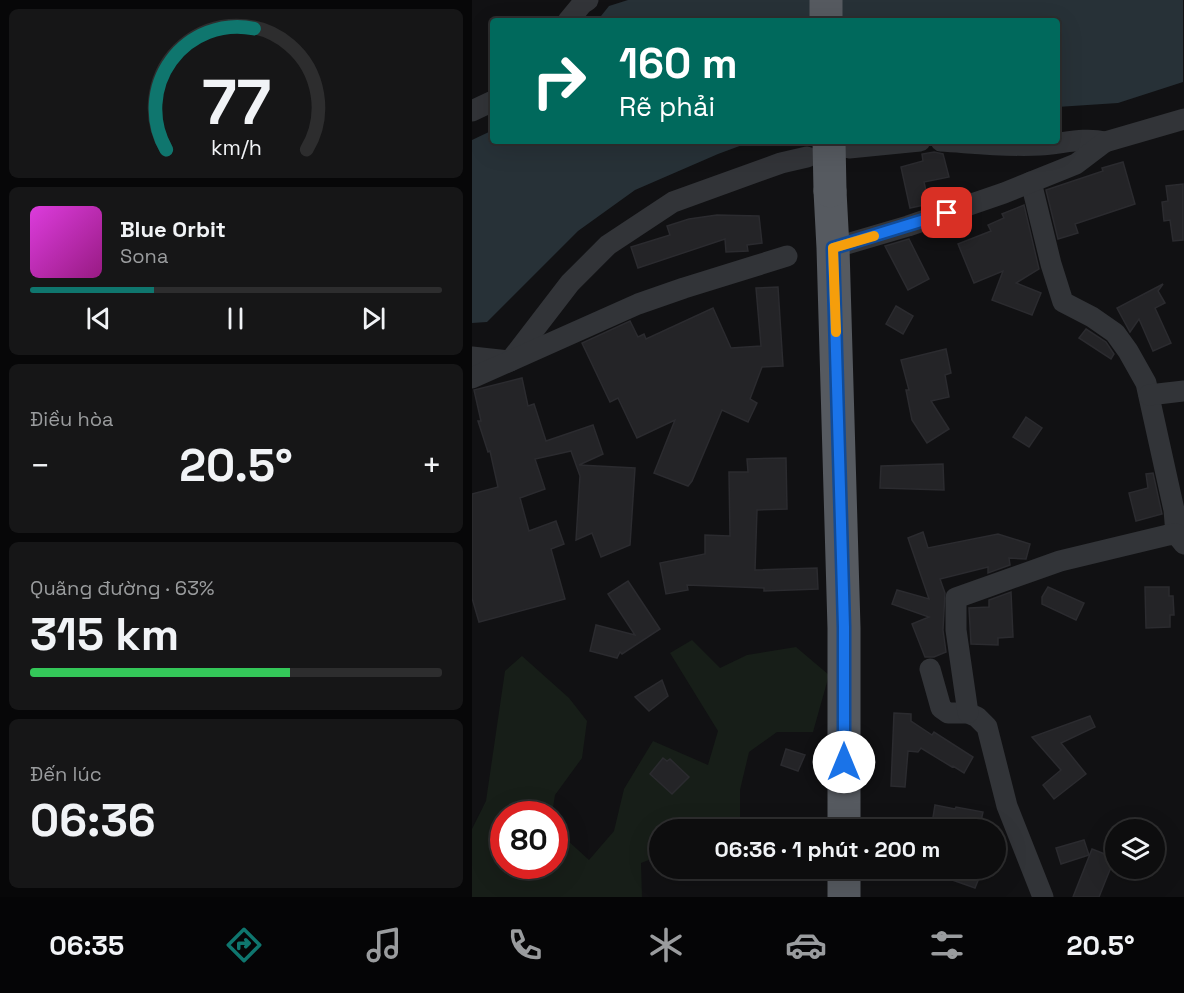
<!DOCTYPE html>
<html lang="vi">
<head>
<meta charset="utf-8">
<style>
  body { margin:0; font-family:"Space Grotesk",sans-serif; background:#161617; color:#f1f3f6; height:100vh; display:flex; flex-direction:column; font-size:22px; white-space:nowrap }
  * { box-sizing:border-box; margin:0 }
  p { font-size:20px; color:#9a9c9e }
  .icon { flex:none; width:33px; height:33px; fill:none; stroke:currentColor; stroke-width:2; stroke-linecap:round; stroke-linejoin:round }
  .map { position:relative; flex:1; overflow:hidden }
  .sheet { display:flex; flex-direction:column; gap:9px; padding:9px; background:#070708; width:472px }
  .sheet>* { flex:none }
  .top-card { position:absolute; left:18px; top:18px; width:570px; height:126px; border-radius:6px; box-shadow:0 6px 24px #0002,0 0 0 2px #2d2d2e; background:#00695c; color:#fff; overflow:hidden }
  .fabs { position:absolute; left:633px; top:819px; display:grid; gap:12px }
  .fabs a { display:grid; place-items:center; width:60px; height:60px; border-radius:50%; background:#0d0d0e; box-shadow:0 6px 24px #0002,0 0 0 2px #2d2d2e; font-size:30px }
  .speed { position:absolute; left:18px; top:801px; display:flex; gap:12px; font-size:30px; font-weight:700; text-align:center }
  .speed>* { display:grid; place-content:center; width:78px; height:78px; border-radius:50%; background:#0d0d0e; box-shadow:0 6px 24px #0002,0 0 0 2px #2d2d2e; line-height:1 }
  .speed .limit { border:9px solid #d22; background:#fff; color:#111 }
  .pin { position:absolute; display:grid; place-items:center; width:51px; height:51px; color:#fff; margin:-26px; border-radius:12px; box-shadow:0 3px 9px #0006 }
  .me { position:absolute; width:66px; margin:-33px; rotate:0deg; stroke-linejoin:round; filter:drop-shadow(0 0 4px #0008) }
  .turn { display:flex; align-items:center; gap:21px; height:126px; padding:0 30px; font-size:27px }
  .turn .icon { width:78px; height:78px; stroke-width:2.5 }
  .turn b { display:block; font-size:42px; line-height:51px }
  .big { font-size:45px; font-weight:600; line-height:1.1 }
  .sheet .card { flex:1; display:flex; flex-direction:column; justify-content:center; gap:9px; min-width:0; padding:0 21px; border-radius:9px; background:#161617 }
  .sheet .dial { align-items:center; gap:0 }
  .dial svg { height:156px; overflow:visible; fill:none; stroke:#2d2d2e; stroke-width:7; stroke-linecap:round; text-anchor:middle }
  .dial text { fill:#f1f3f6; stroke:none }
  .song { display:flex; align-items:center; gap:18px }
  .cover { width:72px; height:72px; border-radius:9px; background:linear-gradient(135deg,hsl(300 70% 55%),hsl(310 70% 35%)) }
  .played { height:6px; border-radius:3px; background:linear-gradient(90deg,#0f766e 30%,#2d2d2e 30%) }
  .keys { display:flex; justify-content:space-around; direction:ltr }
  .heat { display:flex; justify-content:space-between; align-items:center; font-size:33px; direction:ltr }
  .charge { height:9px; border-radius:4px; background:linear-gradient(90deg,#34c759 63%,#2d2d2e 0) }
  .trip { position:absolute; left:177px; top:819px; width:357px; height:60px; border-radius:30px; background:#0d0d0e; box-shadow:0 6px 24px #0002,0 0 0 2px #2d2d2e; font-weight:600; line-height:60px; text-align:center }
  .tabs { display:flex; height:96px; justify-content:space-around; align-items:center; background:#050506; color:#9a9c9e }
  .tabs .icon { width:42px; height:42px }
  .tabs .selected { color:#0f766e }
  .tabs b { font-size:27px; color:#f1f3f6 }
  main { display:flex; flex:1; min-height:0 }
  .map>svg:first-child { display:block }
  .green { fill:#171e18 }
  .water { fill:#273137 }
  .building { fill:#242427; stroke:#2b2b2f; stroke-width:1.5 }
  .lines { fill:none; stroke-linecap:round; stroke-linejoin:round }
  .minor { stroke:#323438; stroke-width:21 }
  .trunk { stroke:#565a60; stroke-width:33 }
  .trunk-bridge { stroke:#565a60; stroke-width:33 }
  .route-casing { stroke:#114b97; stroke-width:15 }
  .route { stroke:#1a73e8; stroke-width:10 }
  .slow { stroke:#f59e0b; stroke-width:10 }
</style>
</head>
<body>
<main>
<section class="sheet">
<div class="card dial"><svg viewBox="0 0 100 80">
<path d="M14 69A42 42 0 1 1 86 69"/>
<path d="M14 69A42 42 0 0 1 59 7" stroke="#0f766e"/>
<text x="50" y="56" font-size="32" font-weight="700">77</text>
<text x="50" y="72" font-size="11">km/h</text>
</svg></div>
<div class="card">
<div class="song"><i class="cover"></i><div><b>Blue Orbit</b><p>Sona</p></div></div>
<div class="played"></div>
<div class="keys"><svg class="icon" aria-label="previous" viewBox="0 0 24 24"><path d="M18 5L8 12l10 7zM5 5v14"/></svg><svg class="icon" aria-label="pause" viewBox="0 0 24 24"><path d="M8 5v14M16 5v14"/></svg><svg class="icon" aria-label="next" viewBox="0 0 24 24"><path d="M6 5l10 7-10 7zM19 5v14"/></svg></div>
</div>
<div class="card"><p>Điều hòa</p>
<div class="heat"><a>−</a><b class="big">20.5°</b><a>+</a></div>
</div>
<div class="card"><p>Quãng đường · 63%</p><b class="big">315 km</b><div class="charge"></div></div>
<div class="card"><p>Đến lúc</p><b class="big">06:36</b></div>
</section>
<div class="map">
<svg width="712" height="897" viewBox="0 0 712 897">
  <rect width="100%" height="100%" fill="#111113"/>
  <!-- green -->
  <path class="green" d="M220 640 248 668 275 655 324 647 357 675 341 732H305L277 752 268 790V829L188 830 187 856 169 863 170 897H0V829L14 801 33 671 50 656 97 698 115 721 110 758 83 795 80 814H32V866H82L83 829 117 860 142 831 152 789 181 741 236 765 246 731 198 653Z"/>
  <!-- water -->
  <g class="water">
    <path d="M156 0H711V82L646 103 585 107V21H125L137 6Z"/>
    <path d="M21 130V141H281L246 154 163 190 106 231 15 322 0 323V140Z"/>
  </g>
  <!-- building -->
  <g class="building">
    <path d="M462 152 471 154 477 177 452 182 457 204 438 208 429 167 451 161 450 154Z"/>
    <path d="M651 162 663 204 603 224 606 233 586 239 574 190 631 171 630 168Z"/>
    <path d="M711 184V240L701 241 698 220 692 221 690 202 696 201 694 186Z"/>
    <path d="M552 205 567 269 544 283 569 293 560 315 520 300 531 271 502 283 486 244 519 231 516 225 532 218 530 214Z"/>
    <path d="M245 215 287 216 290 243 275 245 276 251 254 252 253 239 166 268 159 247 198 235 195 226 217 219Z"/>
    <path d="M437 239 457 279 436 290 413 246Z"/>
    <path d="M691 284 686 291 693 303 683 308 699 343 681 351 667 319 658 332 645 308Z"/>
    <path d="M306 287 311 366 290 367 278 399 285 403 276 422 250 410 220 481 216 486 182 473 203 420 165 438 146 398 138 402 110 343 158 321 166 337 172 334 174 339 241 308 259 348 289 346 284 288Z"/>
    <path d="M424 306 441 316 431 334 414 324Z"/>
    <path d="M614 329 634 342 642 354 639 359 607 338Z"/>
    <path d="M474 349 479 373 473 375 477 397 459 401 477 429 455 443 440 420 434 390H437L429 360Z"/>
    <path d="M50 378 56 406 62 404 74 441 121 425 131 454 107 465 163 468 158 545 129 557 120 533 104 540 108 476 99 451 63 459 73 489 48 498 57 531 84 521 92 544 79 549 93 599 7 622 0 598V494L26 487 18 451 16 452 6 421H9L2 390Z"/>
    <path d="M554 417 570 428 557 447 541 437Z"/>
    <path d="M314 458 315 509 285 510 283 570 345 568 346 589 292 591V588L215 585 216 590 194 594 188 563 233 554V535L258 536 257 472H276L275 459Z"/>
    <path d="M471 464 472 490 408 488 409 466Z"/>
    <path d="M681 473 690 514 664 521 657 493 676 488 674 474Z"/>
    <path d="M451 532 456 548 526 534 558 544 554 559 537 558 538 565 516 573V567L468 579 473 593 471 630 474 652 462 657H453L440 624 457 617 420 604 425 590 457 599 436 538Z"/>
    <path d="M156 581 188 629 150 654 148 652 145 658 118 651 124 625 163 635 136 594Z"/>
    <path d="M576 587 612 603 604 620 570 604V597Z"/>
    <path d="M673 587H697V596H701L702 615H698V627L674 628Z"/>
    <path d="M539 592 541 637 526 638V645L499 644 497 608 517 607V600Z"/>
    <path d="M190 680 196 696 177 711 163 697Z"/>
    <path d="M422 713 439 714V721L460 735 462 732 501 757 492 773 481 766 480 767 449 748 446 752 436 751 433 787 419 786Z"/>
    <path d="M618 716 623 727 589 743 614 774 582 799 571 785 589 770 560 737Z"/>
    <path d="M314 749 333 755 326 771 309 765Z"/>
    <path d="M191 758 195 761 198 759 217 777 200 794 178 774Z"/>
    <path d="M463 805 483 809 484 807 511 812 507 830H459Z"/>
    <path d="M612 840 617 855 589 864 584 848Z"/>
    <path d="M620 849 643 858 635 877 627 897H601Z"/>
    <path d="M456 868H511L503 888 455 871Z"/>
  </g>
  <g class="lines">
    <!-- minor -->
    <g class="minor">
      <path d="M96 21 110 4 116 0"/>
      <path d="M0 111 21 101"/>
      <path d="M469 141C501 143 535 147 568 145 590 144 611 137 633 142"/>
      <path d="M377 148 448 141"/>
      <path d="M559 182 579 264 591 302 620 317 643 333 656 351 674 383 702 510 704 534"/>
      <path d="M361 248 436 226 532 193 604 164 633 142 712 119"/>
      <path d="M0 357 38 361 98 283 136 245 201 202 309 163 335 157"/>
      <path d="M0 378 166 304 212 288 315 256"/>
      <path d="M677 395 712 391"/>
      <path d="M458 669 469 708 476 713H496L505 717 515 727 535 806 571 897"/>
      <path d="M496 713 484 630V598L588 561 696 535 704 534 712 544"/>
    </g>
    <!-- trunk -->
    <g class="trunk">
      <path d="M354 0V21"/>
      <path d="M358 191 361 248 372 628V830"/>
      <path d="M372 868V897"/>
    </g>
    <!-- trunk-bridge -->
    <path class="trunk-bridge" d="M357 141 358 191"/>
  </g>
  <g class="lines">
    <defs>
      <path id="route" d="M372 762V627L361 248 475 213"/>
    </defs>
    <!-- route casing -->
    <use href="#route" class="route-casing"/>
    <!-- route -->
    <use href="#route" class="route"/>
    <!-- slow -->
    <path class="slow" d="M364 332 361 248 402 236"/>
  </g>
</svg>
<div class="fabs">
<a><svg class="icon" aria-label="layers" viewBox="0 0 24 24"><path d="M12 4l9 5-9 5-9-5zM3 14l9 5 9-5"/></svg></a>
</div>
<div class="speed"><div class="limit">80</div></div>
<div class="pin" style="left:475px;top:213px;background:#d93025"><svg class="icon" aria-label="arrive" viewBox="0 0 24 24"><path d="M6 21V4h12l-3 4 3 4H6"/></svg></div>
<svg class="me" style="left:372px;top:762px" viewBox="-20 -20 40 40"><circle r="19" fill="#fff"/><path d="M0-13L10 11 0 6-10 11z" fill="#1a73e8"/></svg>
<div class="trip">06:36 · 1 phút · 200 m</div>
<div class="top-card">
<div class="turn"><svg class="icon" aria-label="right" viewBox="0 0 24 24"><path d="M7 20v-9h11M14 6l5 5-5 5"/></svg><div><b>160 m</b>Rẽ phải</div></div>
</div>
</div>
</main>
<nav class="tabs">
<b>06:35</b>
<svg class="icon selected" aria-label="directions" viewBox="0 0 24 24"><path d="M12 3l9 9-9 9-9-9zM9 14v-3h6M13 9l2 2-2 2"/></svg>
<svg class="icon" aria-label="music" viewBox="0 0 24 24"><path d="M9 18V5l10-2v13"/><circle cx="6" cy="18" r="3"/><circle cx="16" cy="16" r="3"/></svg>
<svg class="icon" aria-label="phone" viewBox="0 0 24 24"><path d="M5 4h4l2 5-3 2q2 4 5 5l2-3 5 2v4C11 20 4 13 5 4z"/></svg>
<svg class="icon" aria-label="climate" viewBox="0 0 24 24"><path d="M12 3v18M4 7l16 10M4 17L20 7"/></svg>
<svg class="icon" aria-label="car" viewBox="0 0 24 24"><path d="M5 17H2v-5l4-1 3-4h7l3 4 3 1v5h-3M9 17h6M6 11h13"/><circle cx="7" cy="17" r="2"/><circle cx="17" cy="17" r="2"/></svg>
<svg class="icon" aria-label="filters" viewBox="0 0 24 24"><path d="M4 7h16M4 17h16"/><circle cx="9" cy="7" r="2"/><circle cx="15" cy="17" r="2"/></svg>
<b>20.5°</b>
</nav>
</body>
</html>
